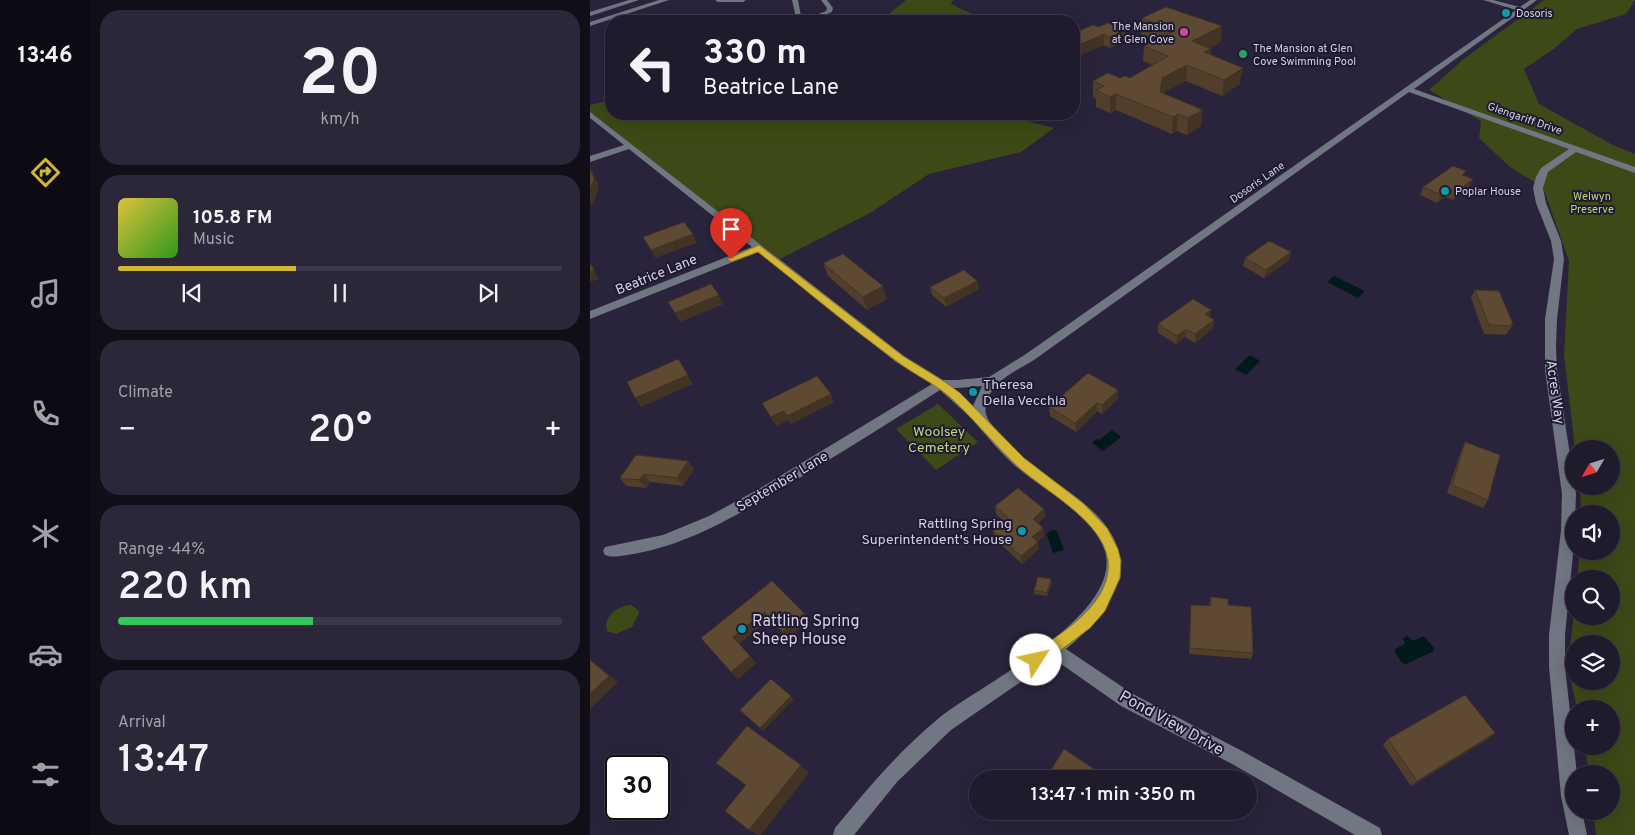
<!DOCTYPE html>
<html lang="en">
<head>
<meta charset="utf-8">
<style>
  body { margin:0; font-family:Overpass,sans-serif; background:#2c2738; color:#f1f3f6; height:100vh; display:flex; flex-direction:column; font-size:19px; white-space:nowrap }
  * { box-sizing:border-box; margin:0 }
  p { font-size:16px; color:#a1a1a9 }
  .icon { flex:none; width:28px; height:28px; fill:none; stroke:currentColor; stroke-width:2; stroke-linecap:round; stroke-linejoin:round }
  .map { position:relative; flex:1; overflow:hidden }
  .details { display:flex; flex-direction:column; gap:10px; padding:10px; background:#110e18; width:500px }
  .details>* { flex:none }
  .banner { position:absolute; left:15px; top:15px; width:475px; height:105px; border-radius:20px; box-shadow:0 5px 20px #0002,0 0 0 1px #3c3848; background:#1f1a2c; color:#f1f3f6; overflow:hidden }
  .needle { width:32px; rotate:231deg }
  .fabs { position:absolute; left:975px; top:440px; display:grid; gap:10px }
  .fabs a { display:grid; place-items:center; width:55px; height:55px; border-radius:50%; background:#1f1a2c; box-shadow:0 5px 20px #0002,0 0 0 1px #3c3848; font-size:25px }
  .speed { position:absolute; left:15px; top:755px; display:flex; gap:10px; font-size:25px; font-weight:700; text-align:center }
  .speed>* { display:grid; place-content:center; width:65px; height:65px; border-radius:50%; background:#1f1a2c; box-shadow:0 5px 20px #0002,0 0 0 1px #3c3848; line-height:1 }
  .speed .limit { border:2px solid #111; border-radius:8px; background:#fff; color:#111 }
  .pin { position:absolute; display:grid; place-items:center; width:42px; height:42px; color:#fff; margin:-51px -21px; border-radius:50% 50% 50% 0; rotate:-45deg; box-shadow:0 0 5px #0007 }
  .pin .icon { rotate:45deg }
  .me { position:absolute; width:55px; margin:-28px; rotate:55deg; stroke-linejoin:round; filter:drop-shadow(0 0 4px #0008) }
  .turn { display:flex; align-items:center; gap:18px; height:105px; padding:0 15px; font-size:22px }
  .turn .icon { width:65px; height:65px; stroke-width:2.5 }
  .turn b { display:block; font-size:35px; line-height:42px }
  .big { font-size:38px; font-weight:600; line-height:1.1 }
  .details .tile { flex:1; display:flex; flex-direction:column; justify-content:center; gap:8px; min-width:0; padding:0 18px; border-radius:20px; background:#2c2738 }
  .details .dial { align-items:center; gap:0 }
  .dial b { font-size:65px; line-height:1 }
  .song { display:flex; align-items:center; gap:15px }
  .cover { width:60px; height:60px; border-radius:8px; background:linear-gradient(135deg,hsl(50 70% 55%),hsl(110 70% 35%)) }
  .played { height:5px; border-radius:2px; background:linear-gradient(90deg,#d4b635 40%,#3c3848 40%) }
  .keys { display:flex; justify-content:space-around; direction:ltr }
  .heat { display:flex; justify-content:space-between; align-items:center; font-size:28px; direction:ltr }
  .charge { height:8px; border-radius:4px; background:linear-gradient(90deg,#34c759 44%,#3c3848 0) }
  .trip { position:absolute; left:379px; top:770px; width:288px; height:50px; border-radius:25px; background:#1f1a2c; box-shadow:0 5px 20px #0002,0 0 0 1px #3c3848; font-weight:600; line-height:50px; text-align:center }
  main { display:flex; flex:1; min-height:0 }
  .dock { display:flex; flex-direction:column; width:90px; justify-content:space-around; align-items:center; background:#0c0a12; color:#a1a1a9 }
  .dock .icon { width:35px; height:35px }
  .dock .active { color:#d4b635 }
  .dock b { font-size:22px; color:#f1f3f6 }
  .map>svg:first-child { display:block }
  .green { fill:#3d4917; fill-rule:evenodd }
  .water { fill:#00191a }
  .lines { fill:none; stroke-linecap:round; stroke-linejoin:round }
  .minor { fill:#707682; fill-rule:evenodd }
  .wall { fill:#513f2c }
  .shaded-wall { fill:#423324 }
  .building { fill:#5e4933; stroke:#423324 }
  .route { fill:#d4b635; stroke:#8a7622 }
  .culture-dot { fill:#0f9aa8; stroke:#1f1a31; stroke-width:2 }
  .hotel-dot { fill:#d1479c; stroke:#1f1a31; stroke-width:2 }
  .leisure-dot { fill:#2e9e5b; stroke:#1f1a31; stroke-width:2 }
  .labels { text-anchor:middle; stroke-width:4; stroke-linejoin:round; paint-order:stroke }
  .far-poi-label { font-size:11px; fill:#d3d1e1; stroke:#1f1a31; text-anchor:start }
  .far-street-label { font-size:11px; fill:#d3d1e1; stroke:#1f1a31 }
  .far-park-label { font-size:11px; fill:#c0d97f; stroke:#1f1a31 }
  .street-label { font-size:14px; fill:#d3d1e1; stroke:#1f1a31 }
  .poi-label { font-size:14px; fill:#d3d1e1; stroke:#1f1a31; text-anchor:start }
  .park-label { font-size:14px; fill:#c0d97f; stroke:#1f1a31 }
  .near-poi-label { font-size:16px; fill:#d3d1e1; stroke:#1f1a31; text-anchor:start }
  .near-street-label { font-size:16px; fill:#d3d1e1; stroke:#1f1a31 }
</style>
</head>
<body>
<main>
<nav class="dock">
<b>13:46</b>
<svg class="icon active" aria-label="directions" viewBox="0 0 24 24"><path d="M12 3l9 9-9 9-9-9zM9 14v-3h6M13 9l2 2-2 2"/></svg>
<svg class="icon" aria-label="music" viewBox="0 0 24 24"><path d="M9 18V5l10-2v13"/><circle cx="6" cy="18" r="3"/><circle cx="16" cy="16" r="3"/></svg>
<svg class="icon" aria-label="phone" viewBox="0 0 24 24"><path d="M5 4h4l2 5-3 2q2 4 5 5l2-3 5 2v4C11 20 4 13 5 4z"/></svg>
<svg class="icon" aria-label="climate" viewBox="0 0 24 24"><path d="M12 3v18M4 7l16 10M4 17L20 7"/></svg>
<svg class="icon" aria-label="car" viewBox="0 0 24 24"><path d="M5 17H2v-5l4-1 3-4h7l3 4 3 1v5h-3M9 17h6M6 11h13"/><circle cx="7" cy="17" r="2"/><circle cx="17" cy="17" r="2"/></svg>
<svg class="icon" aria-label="filters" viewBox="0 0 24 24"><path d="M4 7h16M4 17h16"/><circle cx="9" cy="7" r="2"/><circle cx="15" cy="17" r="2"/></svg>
</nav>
<section class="details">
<div class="tile dial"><b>20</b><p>km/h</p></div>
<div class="tile">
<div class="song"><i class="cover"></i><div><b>105.8 FM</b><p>Music</p></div></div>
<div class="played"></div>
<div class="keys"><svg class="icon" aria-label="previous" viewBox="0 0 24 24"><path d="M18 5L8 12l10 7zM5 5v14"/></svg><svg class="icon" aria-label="pause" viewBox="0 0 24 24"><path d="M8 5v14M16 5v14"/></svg><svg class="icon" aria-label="next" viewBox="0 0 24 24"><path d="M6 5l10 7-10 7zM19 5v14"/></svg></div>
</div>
<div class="tile"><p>Climate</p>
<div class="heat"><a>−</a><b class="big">20°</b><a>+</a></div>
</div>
<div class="tile"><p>Range · 44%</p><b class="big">220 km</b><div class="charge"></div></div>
<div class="tile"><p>Arrival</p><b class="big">13:47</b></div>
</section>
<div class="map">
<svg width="1045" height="835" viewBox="0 0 1045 835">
  <rect width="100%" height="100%" fill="#29233b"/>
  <!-- green -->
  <g class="green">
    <path d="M316 0H363L361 4 397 21H290Z"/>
    <path d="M954 0H1045L1036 14 987 29 965 48 934 69 949 104 1021 144 1045 154V835H1006L1003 811H1021V774H999L995 746H1021V709H987L978 668 984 612V616H1021V579H987L990 551H1021V514H991L990 486H1021V449H985L974 354 979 261 953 187 920 167 889 138 891 121 839 90 875 58ZM984 644H1021V681H984Z"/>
    <path d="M21 100V114H409L464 128 431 152 339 174 280 213 190 259 0 113V105Z"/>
    <path d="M348 404 388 442 346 470 306 429Z"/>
    <path d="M41 605 48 610 49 613 42 627 26 634 17 631 16 623C20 612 29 606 41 605Z"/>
  </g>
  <!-- water -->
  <g class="water">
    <path d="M744 276 775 291 768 298 737 282Z"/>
    <path d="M660 355 670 361 656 375 645 369Z"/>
    <path d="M522 430 531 437 513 451 502 443 507 439 509 440Z"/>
    <path d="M464 530 467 531 474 550 463 553 457 535 459 531Z"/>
    <path d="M818 636 823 641 834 636 844 648V651L816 664 812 663 805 652V649L815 644 813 638Z"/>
  </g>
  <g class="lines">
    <!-- minor -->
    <g class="minor">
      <path d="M39 0H49L0 16V12Z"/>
      <path d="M69 0H79L0 26V22Z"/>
      <path d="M125 0H156L153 2H128Z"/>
      <path d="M202 0H208L211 16H224L236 11 237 8 231 0H237L243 8 242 12 224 19 206 18Z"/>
      <path d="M893 0H903L930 7 940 0H947L824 89 1045 167V173L986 152 958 172 953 188 956 203 971 241 974 259 967 319 966 346 967 370 986 494 984 544 975 635V667L987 774H984V811H992L997 835H979L971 796 959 667V635L971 530 972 494 955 370V319L964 259 961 241 946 203 943 188 946 177 951 168 979 149 819 92 444 360C428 370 406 379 398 398 391 414 399 422 410 434 420 446 431 456 443 466 478 493 539 523 529 576 523 607 499 630 476 649L543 694 654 752 790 828 792 835H765L642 764 531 706 464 659 361 730 307 782 264 835H243L245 828C277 789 309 751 349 718 389 685 542 612 513 546 496 509 451 490 422 463 409 451 398 437 386 424 376 412 362 401 350 390 304 420 257 449 211 477 157 509 101 546 37 555 30 556 22 558 15 555L13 551 15 547 73 535 119 516 167 490 342 384 306 362 168 252 0 319V311L162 247 39 149 0 162V156L34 145 0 118V112L314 356 353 380H367L399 377 436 354 926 10ZM392 386 383 406 363 388H367Z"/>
    </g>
  </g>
  <!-- wall -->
  <g class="wall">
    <path d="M552 18 631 42 619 48 621 49V55L650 84 632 96 596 81 572 93 611 126 597 135 587 131 582 134 526 110 520 113 506 107V99L503 97V81L540 78 562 65 553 61 554 46 565 40 551 34Z"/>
    <path d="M503 25 535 41 520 48 514 45 484 58V33Z"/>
    <path d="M874 176 883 179 879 188 863 200 855 197 847 203 830 195 833 187Z"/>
    <path d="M701 252 699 260 674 278 653 266 655 258Z"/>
    <path d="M233 263 297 299 277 310 238 276Z"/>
    <path d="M387 281 389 289 356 307 342 295 340 287Z"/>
    <path d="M885 290 923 324 916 335 894 334 881 298Z"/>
    <path d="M620 318 624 320 623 328 605 343 595 337 586 344 568 333V324Z"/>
    <path d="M528 390V398L512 414 507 411 486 432 460 416 459 407Z"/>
    <path d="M244 402 201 424 198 420 186 426 172 403Z"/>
    <path d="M875 442 898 500 893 508 857 493 871 451Z"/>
    <path d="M98 461 104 469 93 486 60 482 56 488 36 486 30 478Z"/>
    <path d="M405 506 454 509 455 517 448 523 453 528 454 536 448 541 449 549 432 564 405 539 403 531 415 522 406 514Z"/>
    <path d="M461 579 462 583 457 596 444 594V590Z"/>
    <path d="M182 581 219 620 198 638 179 619 149 644 166 663 148 679 111 638Z"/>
    <path d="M621 597 638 605 663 653 661 659 599 654 600 612 601 605 619 606Z"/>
    <path d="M905 733 898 739 821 786 793 745 798 739Z"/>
    <path d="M459 773 519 779H462L461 778Z"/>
  </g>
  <!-- shaded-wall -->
  <g class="shaded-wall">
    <path d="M632 26 631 42 601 57 602 41Z"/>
    <path d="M535 30V41L520 48V37Z"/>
    <path d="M514 34V45L484 58V47Z"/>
    <path d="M621 49 620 64 614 52Z"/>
    <path d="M597 65 596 81 571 94 570 92 572 78Z"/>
    <path d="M653 68 650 84 632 96 634 80Z"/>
    <path d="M526 94V110L520 113V97Z"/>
    <path d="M613 110 611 126 597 135 598 118Z"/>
    <path d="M588 114 587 131 582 134 583 117Z"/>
    <path d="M0 166 3 172 9 187 3 204H0Z"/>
    <path d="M883 179 879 188 863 200 866 192Z"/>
    <path d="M859 189 855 197 847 203 851 195Z"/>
    <path d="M103 234 107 243 65 258 61 250Z"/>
    <path d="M701 252 699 260 674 278 676 270Z"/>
    <path d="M0 262 9 279 0 282Z"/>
    <path d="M387 281 389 289 356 307 354 298Z"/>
    <path d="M293 286 297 299 277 310 273 297Z"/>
    <path d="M129 295 134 304 90 322 85 313Z"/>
    <path d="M621 310 620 318 615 314Z"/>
    <path d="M624 320 623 328 605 343V334Z"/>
    <path d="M596 329 595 337 586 344 587 336Z"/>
    <path d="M88 359 103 384 51 407 45 398Z"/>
    <path d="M528 390V398L512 414V405Z"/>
    <path d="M241 394 244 402 201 424 197 416Z"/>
    <path d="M507 403V411L486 432 485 423Z"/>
    <path d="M194 411 198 420 186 426 181 417Z"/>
    <path d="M98 461 104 469 93 486 87 478Z"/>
    <path d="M54 474 60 482 56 488 49 480Z"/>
    <path d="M454 509 455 517 444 527 443 519Z"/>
    <path d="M453 528 454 536 444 545 442 537Z"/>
    <path d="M448 542 449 549 432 564 431 556Z"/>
    <path d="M461 579 462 583 457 596V593Z"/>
    <path d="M174 612 179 619 149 644 143 637Z"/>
    <path d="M214 613 219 620 198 638 193 631Z"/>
    <path d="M160 656 166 663 148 679 141 672Z"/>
    <path d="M0 659 28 682 0 709Z"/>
    <path d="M201 696 204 699 173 731 170 728Z"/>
    <path d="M905 733 898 739 821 786 827 781Z"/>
    <path d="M211 765 219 773 171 835H168L159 830Z"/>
  </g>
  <!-- building -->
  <g class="building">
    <path d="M576 7 632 26 602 41 621 49 614 52 653 68 634 80 597 65 572 78 570 92 613 110 598 118 588 114 583 117 526 94 520 97 506 90 514 86 503 81 518 73 530 78 535 76 540 78 578 56 554 46 583 32 552 18Z"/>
    <path d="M217 17 218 21H191Z"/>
    <path d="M518 23 535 30 520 37 514 34 484 47V33L503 25 508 27Z"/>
    <path d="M863 166 876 171 872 175 883 179 866 192 859 189 851 195 833 187Z"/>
    <path d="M0 168 4 179 0 190Z"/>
    <path d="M94 222 103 234 61 250 53 237Z"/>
    <path d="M679 241 701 252 676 270 655 258Z"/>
    <path d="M253 254 293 286 273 297 233 263Z"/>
    <path d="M0 263 4 270 0 272Z"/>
    <path d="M374 270 387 281 354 298 340 287Z"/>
    <path d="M121 284 129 295 85 313 78 302Z"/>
    <path d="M885 290 909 291 923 324H920L921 326 899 325Z"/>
    <path d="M603 299 621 310 615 314 624 320 605 334 596 329 587 336 568 324Z"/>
    <path d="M88 359 98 375 45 398 37 382Z"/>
    <path d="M498 373 528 390 512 405 507 403 485 423 459 407Z"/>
    <path d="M227 376 241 394 197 416 194 411 181 417 172 403Z"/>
    <path d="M875 442 910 455 898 500 862 485Z"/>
    <path d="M46 455 98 461 87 478 54 474 49 480 30 478Z"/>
    <path d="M428 488 454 509 443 519 453 528 442 537 448 542 431 556 403 531 419 519 405 506Z"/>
    <path d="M448 577 461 579 457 593 444 590Z"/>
    <path d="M182 581 214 613 193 631 174 612 143 637 160 656 141 672 111 638Z"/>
    <path d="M621 597 638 599V605L661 607 663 653 600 648 601 605 621 606Z"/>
    <path d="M0 660 19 676 0 694Z"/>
    <path d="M181 679 201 696 170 728 150 710Z"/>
    <path d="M875 695 905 733 827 781 798 739Z"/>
    <path d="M157 726 211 765 159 830 135 811 156 785 126 763Z"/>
    <path d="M474 749 519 779H468L459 773Z"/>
  </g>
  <!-- route -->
  <path class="route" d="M169 245 313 356 355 382 370 393 434 458 494 504 517 528 528 549 531 561 530 578 515 611 500 628 451 665 446 667 440 665 438 660 440 655C471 633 523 604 518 560 512 519 452 490 425 464 403 443 384 419 361 398 344 383 323 374 305 360 258 326 214 288 168 252L141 262 137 259Z"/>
  <!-- markers -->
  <g class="culture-dot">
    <circle cx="916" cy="13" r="5"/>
    <circle cx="855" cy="191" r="5"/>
    <circle cx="383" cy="392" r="5"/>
    <circle cx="432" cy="531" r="5"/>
    <circle cx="152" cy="629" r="5"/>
  </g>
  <circle class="hotel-dot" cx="594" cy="32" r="5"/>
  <circle class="leisure-dot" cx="653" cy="54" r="5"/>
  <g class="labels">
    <!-- far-poi labels -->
    <g class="far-poi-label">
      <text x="926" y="17">Dosoris</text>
      <text x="584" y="30" text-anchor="end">The Mansion<tspan x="584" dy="13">at Glen Cove</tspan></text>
      <text x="663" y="52">The Mansion at Glen<tspan x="663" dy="13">Cove Swimming Pool</tspan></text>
      <text x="865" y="195">Poplar House</text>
    </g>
    <!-- far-street labels -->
    <g class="far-street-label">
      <text transform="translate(935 118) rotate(19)" y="4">Glengariff Drive</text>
      <text transform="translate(667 182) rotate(-35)" y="4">Dosoris Lane</text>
    </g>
    <!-- far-park labels -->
    <g class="far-park-label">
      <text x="1002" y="200">Welwyn<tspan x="1002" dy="13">Preserve</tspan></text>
    </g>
    <!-- street labels -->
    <g class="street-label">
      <text transform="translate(66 274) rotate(-22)" y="5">Beatrice Lane</text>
      <text transform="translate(966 392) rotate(82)" y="5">Acres Way</text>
      <text transform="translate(192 481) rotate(-31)" y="5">September Lane</text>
    </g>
    <!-- poi labels -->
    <g class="poi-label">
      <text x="393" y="389">Theresa<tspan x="393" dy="16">Della Vecchia</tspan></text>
      <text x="422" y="528" text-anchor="end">Rattling Spring<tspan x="422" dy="16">Superintendent's House</tspan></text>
    </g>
    <!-- park labels -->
    <g class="park-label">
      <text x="349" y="436">Woolsey<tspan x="349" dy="16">Cemetery</tspan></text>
    </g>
    <!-- near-poi labels -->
    <g class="near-poi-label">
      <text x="162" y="626">Rattling Spring<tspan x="162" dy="18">Sheep House</tspan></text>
    </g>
    <!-- near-street labels -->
    <g class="near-street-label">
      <text transform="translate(582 722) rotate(29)" y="6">Pond View Drive</text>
    </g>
  </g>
</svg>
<div class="fabs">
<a><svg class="needle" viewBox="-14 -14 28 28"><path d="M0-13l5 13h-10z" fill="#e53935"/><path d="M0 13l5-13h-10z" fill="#a1a1a9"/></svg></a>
<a><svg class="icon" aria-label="sound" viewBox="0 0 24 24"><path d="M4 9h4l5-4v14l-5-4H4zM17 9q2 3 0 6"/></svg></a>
<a><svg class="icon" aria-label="search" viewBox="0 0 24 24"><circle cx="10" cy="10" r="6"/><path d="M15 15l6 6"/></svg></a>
<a><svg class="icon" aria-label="layers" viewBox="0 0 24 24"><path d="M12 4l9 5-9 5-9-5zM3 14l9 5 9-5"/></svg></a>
<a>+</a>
<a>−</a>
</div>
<div class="speed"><div class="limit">30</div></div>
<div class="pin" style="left:141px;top:259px;background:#d93025"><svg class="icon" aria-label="arrive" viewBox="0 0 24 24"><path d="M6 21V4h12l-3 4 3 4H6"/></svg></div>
<svg class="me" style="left:446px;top:660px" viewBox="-20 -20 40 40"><circle r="19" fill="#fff"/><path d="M0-13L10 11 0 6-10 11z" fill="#d4b635"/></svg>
<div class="trip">13:47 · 1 min · 350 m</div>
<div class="banner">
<div class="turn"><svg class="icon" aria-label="left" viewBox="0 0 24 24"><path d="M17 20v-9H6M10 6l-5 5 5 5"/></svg><div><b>330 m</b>Beatrice Lane</div></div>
</div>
</div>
</main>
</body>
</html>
